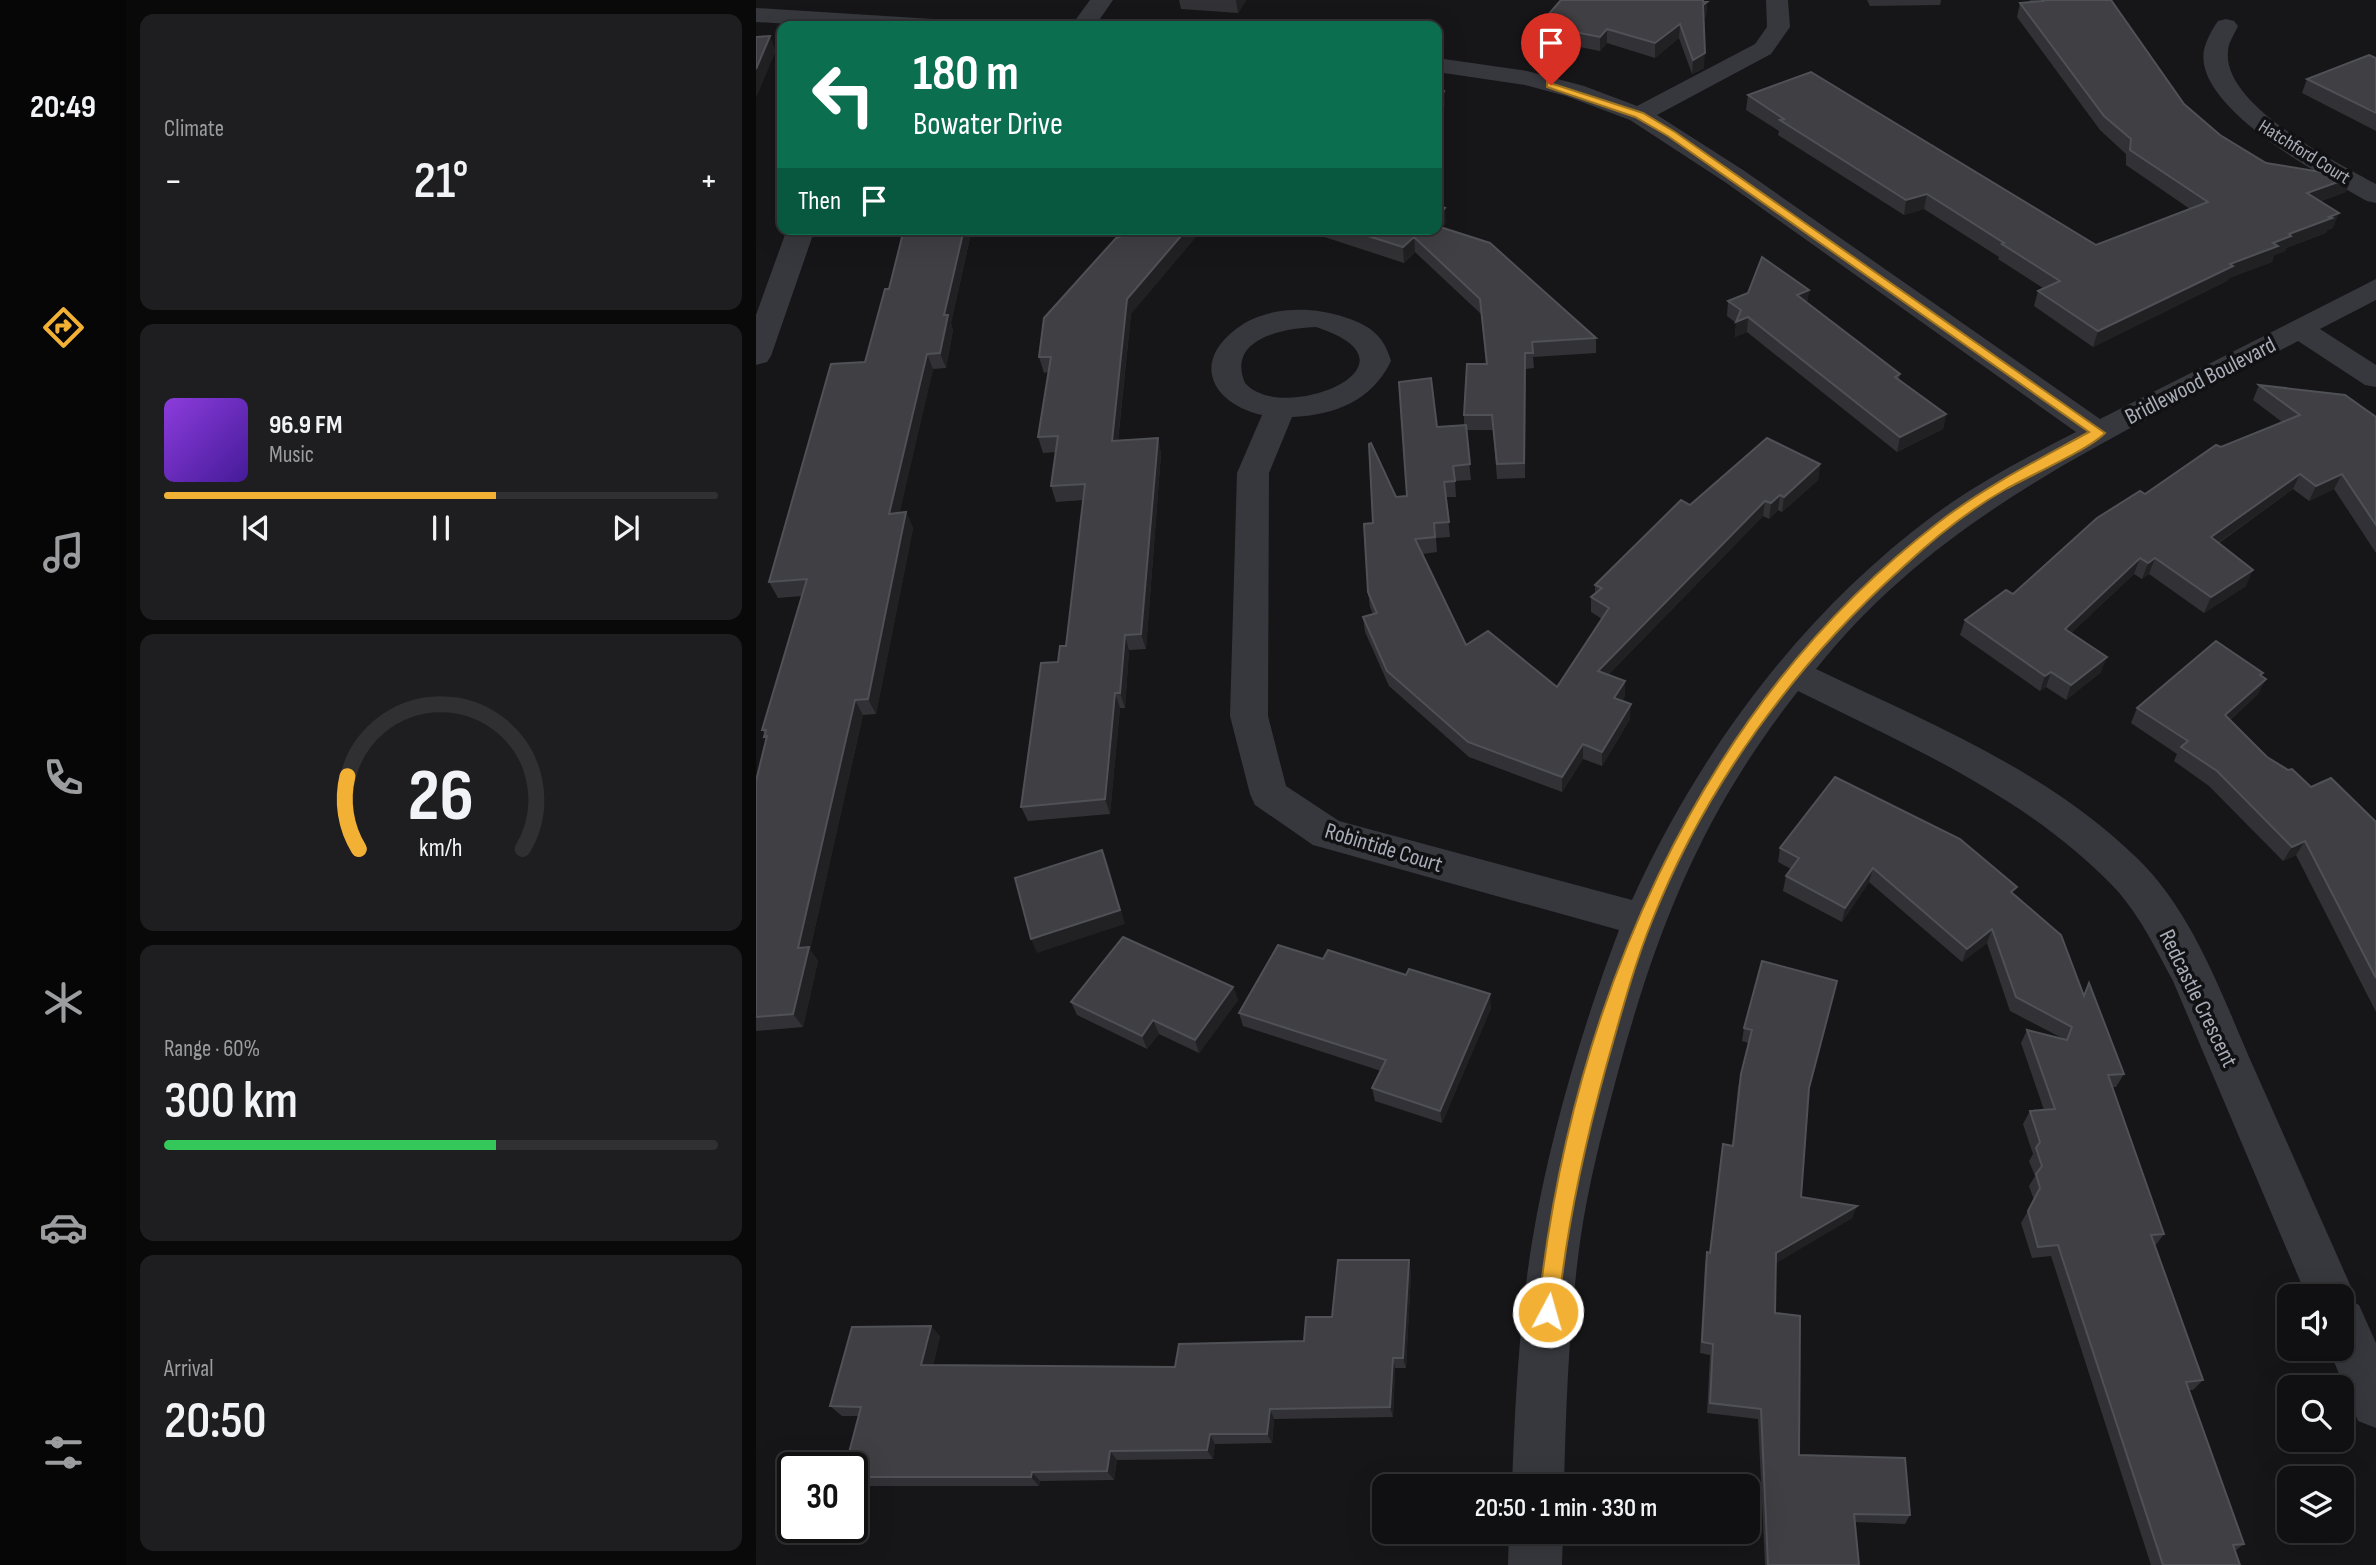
<!DOCTYPE html>
<html lang="en">
<head>
<meta charset="utf-8">
<style>
  body { margin:0; font-family:"Sofia Sans Condensed",sans-serif; background:#1e1e20; color:#f1f3f6; height:100vh; display:flex; flex-direction:column; font-size:26px; white-space:nowrap }
  * { box-sizing:border-box; margin:0 }
  p { font-size:23px; color:#9c9d9f }
  .icon { flex:none; width:38px; height:38px; fill:none; stroke:currentColor; stroke-width:2; stroke-linecap:round; stroke-linejoin:round }
  .map { position:relative; flex:1; overflow:hidden }
  .sheet { display:flex; flex-direction:column; gap:14px; padding:14px; background:#09090a; width:630px }
  .sheet>* { flex:none }
  .guide { position:absolute; left:21px; top:21px; width:665px; height:214px; border-radius:14px; box-shadow:0 7px 28px #0002,0 0 0 2px #303032; background:#0b6e4f; color:#fff; overflow:hidden }
  .buttons { position:absolute; left:1521px; top:1284px; display:grid; gap:14px }
  .buttons a { display:grid; place-items:center; width:77px; height:77px; border-radius:14px; background:#101012; box-shadow:0 7px 28px #0002,0 0 0 2px #303032; font-size:35px }
  .speed { position:absolute; left:21px; top:1452px; display:flex; gap:14px; font-size:35px; font-weight:700; text-align:center }
  .speed>* { display:grid; place-content:center; width:91px; height:91px; border-radius:50%; background:#101012; box-shadow:0 7px 28px #0002,0 0 0 2px #303032; line-height:1 }
  .speed .limit { border:4px solid #111; border-radius:10px; background:#fff; color:#111 }
  .pin { position:absolute; display:grid; place-items:center; width:60px; height:60px; color:#fff; margin:-72px -30px; border-radius:50% 50% 50% 0; rotate:-45deg; box-shadow:0 0 7px #0007 }
  .pin .icon { rotate:45deg }
  .me { position:absolute; width:77px; margin:-38px; rotate:6deg; stroke-linejoin:round; filter:drop-shadow(0 0 5px #0008) }
  .turn { display:flex; align-items:center; gap:24px; height:147px; padding:0 21px; font-size:32px }
  .turn .icon { width:91px; height:91px; stroke-width:2.5 }
  .turn b { display:block; font-size:49px; line-height:60px }
  .then { display:flex; align-items:center; height:66px; padding:0 21px; background:#0003; gap:14px; font-size:26px }
  .big { font-size:52px; font-weight:600; line-height:1.1 }
  .sheet .card { flex:1; display:flex; flex-direction:column; justify-content:center; gap:10px; min-width:0; padding:0 24px; border-radius:14px; background:#1e1e20 }
  .sheet .dial { align-items:center; gap:0 }
  .dial svg { height:182px; overflow:visible; fill:none; stroke:#303032; stroke-width:7; stroke-linecap:round; text-anchor:middle }
  .dial text { fill:#f1f3f6; stroke:none }
  .song { display:flex; align-items:center; gap:21px }
  .cover { width:84px; height:84px; border-radius:10px; background:linear-gradient(135deg,hsl(270 70% 55%),hsl(260 70% 35%)) }
  .played { height:7px; border-radius:4px; background:linear-gradient(90deg,#f2b134 60%,#303032 60%) }
  .keys { display:flex; justify-content:space-around; direction:ltr }
  .heat { display:flex; justify-content:space-between; align-items:center; font-size:38px; direction:ltr }
  .charge { height:10px; border-radius:5px; background:linear-gradient(90deg,#34c759 60%,#303032 0) }
  .trip { position:absolute; left:616px; top:1474px; width:388px; height:70px; border-radius:14px; background:#101012; box-shadow:0 7px 28px #0002,0 0 0 2px #303032; font-weight:600; line-height:70px; text-align:center }
  main { display:flex; flex:1; min-height:0 }
  .tab-bar { display:flex; flex-direction:column; width:126px; justify-content:space-around; align-items:center; background:#060607; color:#9c9d9f }
  .tab-bar .icon { width:49px; height:49px }
  .tab-bar .active { color:#f2b134 }
  .tab-bar b { font-size:32px; color:#f1f3f6 }
  .map>svg:first-child { display:block }
  .lines { fill:none; stroke-linecap:round; stroke-linejoin:round }
  .minor { fill:#37383d; fill-rule:evenodd }
  .wall { fill:#323236 }
  .shaded-wall { fill:#212124 }
  .building { fill:#3f3f44; stroke:#4f5156; stroke-width:2 }
  .route { fill:#f2b134; stroke:#9d7322; stroke-width:2 }
  .labels { text-anchor:middle; stroke-width:7; stroke-linejoin:round; paint-order:stroke }
  .far-street-label { font-size:19px; fill:#a8adb8; stroke:#111113 }
  .street-label { font-size:23px; fill:#a8adb8; stroke:#111113 }
</style>
</head>
<body>
<main>
<nav class="tab-bar">
<b>20:49</b>
<svg class="icon active" aria-label="directions" viewBox="0 0 24 24"><path d="M12 3l9 9-9 9-9-9zM9 14v-3h6M13 9l2 2-2 2"/></svg>
<svg class="icon" aria-label="music" viewBox="0 0 24 24"><path d="M9 18V5l10-2v13"/><circle cx="6" cy="18" r="3"/><circle cx="16" cy="16" r="3"/></svg>
<svg class="icon" aria-label="phone" viewBox="0 0 24 24"><path d="M5 4h4l2 5-3 2q2 4 5 5l2-3 5 2v4C11 20 4 13 5 4z"/></svg>
<svg class="icon" aria-label="climate" viewBox="0 0 24 24"><path d="M12 3v18M4 7l16 10M4 17L20 7"/></svg>
<svg class="icon" aria-label="car" viewBox="0 0 24 24"><path d="M5 17H2v-5l4-1 3-4h7l3 4 3 1v5h-3M9 17h6M6 11h13"/><circle cx="7" cy="17" r="2"/><circle cx="17" cy="17" r="2"/></svg>
<svg class="icon" aria-label="filters" viewBox="0 0 24 24"><path d="M4 7h16M4 17h16"/><circle cx="9" cy="7" r="2"/><circle cx="15" cy="17" r="2"/></svg>
</nav>
<section class="sheet">
<div class="card"><p>Climate</p>
<div class="heat"><a>−</a><b class="big">21°</b><a>+</a></div>
</div>
<div class="card">
<div class="song"><i class="cover"></i><div><b>96.9 FM</b><p>Music</p></div></div>
<div class="played"></div>
<div class="keys"><svg class="icon" aria-label="previous" viewBox="0 0 24 24"><path d="M18 5L8 12l10 7zM5 5v14"/></svg><svg class="icon" aria-label="pause" viewBox="0 0 24 24"><path d="M8 5v14M16 5v14"/></svg><svg class="icon" aria-label="next" viewBox="0 0 24 24"><path d="M6 5l10 7-10 7zM19 5v14"/></svg></div>
</div>
<div class="card dial"><svg viewBox="0 0 100 80">
<path d="M14 69A42 42 0 1 1 86 69"/>
<path d="M14 69A42 42 0 0 1 9 37" stroke="#f2b134"/>
<text x="50" y="56" font-size="32" font-weight="700">26</text>
<text x="50" y="72" font-size="11">km/h</text>
</svg></div>
<div class="card"><p>Range · 60%</p><b class="big">300 km</b><div class="charge"></div></div>
<div class="card"><p>Arrival</p><b class="big">20:50</b></div>
</section>
<div class="map">
<svg width="1620" height="1565" viewBox="0 0 1620 1565">
  <rect width="100%" height="100%" fill="#161618"/>
  <g class="lines">
    <!-- minor -->
    <g class="minor">
      <path d="M334 0H357L339 26H315Z"/>
      <path d="M1010 0H1032L1034 27 1015 54 901 115 987 170 1344 419 1620 279V300L1564 329 1620 365V387L1609 385 1542 341C1368 433 1186 510 1060 669 1173 723 1291 770 1382 859 1436 912 1464 990 1493 1057 1526 1131 1559 1206 1592 1280L1599 1297 1597 1302 1603 1305 1620 1343V1428L1602 1421 1573 1349H1586V1297H1551L1417 981C1399 947 1381 910 1354 883 1266 794 1152 746 1042 691 947 812 902 925 862 1072 847 1128 832 1185 824 1242 813 1323 810 1405 808 1486H756C759 1404 763 1323 776 1242 793 1139 826 1028 863 930L557 845 499 805 494 794 474 716 481 473 506 415C458 404 434 364 480 329 509 306 555 306 588 317 613 325 628 335 635 361 616 401 579 415 536 417L513 473 512 716 530 786 583 821 876 900C944 750 1046 613 1178 515 1222 483 1271 457 1320 432L969 182 874 120 810 96 769 85 681 72V58L771 71 828 86 881 106 999 44 1011 27ZM560 327C677 365 526 426 489 383 470 338 529 328 560 327Z"/>
      <path d="M0 8 177 19 185 21 189 26H68L0 22Z"/>
      <path d="M1470 19 1478 21 1482 26C1479 33 1472 43 1472 51 1466 105 1580 162 1620 184V203L1611 201C1569 177 1437 108 1448 50 1450 41 1456 29 1462 21Z"/>
      <path d="M31 229H59L15 356 11 362 0 365V315Z"/>
      <path d="M753 1531H807L806 1565H752Z"/>
    </g>
  </g>
  <!-- wall -->
  <g class="wall">
    <path d="M423 0H490L482 13 425 9Z"/>
    <path d="M1111 0H1185L1184 5 1114 6Z"/>
    <path d="M1273 0H1355L1428 104 1464 135 1510 163 1590 192 1565 201 1577 228 1571 230 1570 233 1530 248 1529 251 1518 255 1516 262 1473 278 1471 281 1337 347 1278 306 1282 291 1287 288 1242 259 1243 257 1168 209 1148 215 1022 135 1023 131 990 110 992 95 1340 245 1434 209 1370 165V154L1344 130 1261 17 1264 3 1275 2Z"/>
    <path d="M947 2H951L950 17 948 18V68L936 74 923 38 899 58 851 43 844 51 783 39V25Z"/>
    <path d="M1620 58V131L1546 93 1551 79Z"/>
    <path d="M690 223 685 228 840 338V353L777 357 778 368 770 369 769 478 741 479 737 430H710L715 480 699 481 700 497H690L694 537 680 538 681 552 666 554 710 645 801 687 846 619 835 612V597L839 594V585L934 505 1064 464 1062 480 1026 512 1022 510 1013 519 1007 516 852 675 869 696 866 701 874 719 846 766 827 759 806 792 713 757 633 686 609 632 607 617 617 614 614 607 612 592 617 523 640 497 651 496 681 427 708 425V415L730 364 725 314 659 252 648 263 544 229H681Z"/>
    <path d="M148 229H216L195 323 197 330 190 368 177 369 143 513 150 512 157 528 120 714 107 715 54 950 62 961 47 1027 0 1031V781L10 740 8 737 9 734 6 730 46 596 22 598 13 582 109 362 133 289Z"/>
    <path d="M1053 290 1051 303 1144 374 1143 379 1190 414 1187 429 1141 452 991 332 979 337 980 323 971 316 972 301Z"/>
    <path d="M375 314 362 441 402 438 405 454 390 649 373 650 369 708H364L354 814 272 821 265 807 302 662 310 646 327 500 300 502 295 486 300 452 287 453 282 437 292 372 288 373 283 357Z"/>
    <path d="M1503 385 1620 417V553L1578 489 1553 501 1537 489 1463 543 1490 586 1448 613 1393 574 1386 579 1378 574 1315 633 1345 672 1310 700 1290 687 1284 691 1204 635 1209 620 1257 594 1389 494 1465 447 1526 422 1497 400Z"/>
    <path d="M1507 673 1505 676 1502 694 1474 720 1511 757 1555 787 1620 822V1012L1540 855 1527 861 1453 786 1418 761 1421 754 1375 723 1381 708Z"/>
    <path d="M1024 848 1258 895 1328 994 1333 983 1368 1074 1360 1087H1356L1408 1234 1399 1246 1447 1380 1437 1390H1433L1488 1544 1479 1551 1484 1565H1395L1295 1256 1276 1258 1265 1223 1278 1200 1273 1186 1279 1176 1273 1161 1277 1154 1267 1124 1274 1111 1288 1110 1265 1043 1271 1030 1308 1039 1254 1011 1231 943 1206 962 1113 882 1086 922 1027 891 1030 876 1035 869 1022 862Z"/>
    <path d="M567 959 735 1008 686 1123 619 1101 616 1088 625 1071 487 1026 483 1013Z"/>
    <path d="M1006 961 1053 1089 1045 1197 1101 1206 1096 1218 1020 1263 1019 1313 1043 1455 1154 1515 1149 1524 1099 1522 1103 1565H1009L1002 1419 951 1413 954 1355 944 1353 949 1264 951 1252 954 1253 967 1144 976 1146 982 1087 993 1043 986 1041 988 1028Z"/>
    <path d="M477 987 482 1000 443 1053 403 1034 391 1049 321 1015 315 1002Z"/>
    <path d="M655 1272 650 1368H639L637 1417 518 1419 516 1443 459 1444 457 1459 361 1460 358 1480 284 1481 283 1486H99L96 1484V1468L103 1416H86L74 1406 184 1336 177 1365 419 1367 548 1341 576 1317Z"/>
  </g>
  <!-- shaded-wall -->
  <g class="shaded-wall">
    <path d="M480 0H490L482 13Z"/>
    <path d="M951 2 950 17 946 20 947 5Z"/>
    <path d="M924 24 923 38 899 58V43Z"/>
    <path d="M851 29V43L844 51V37Z"/>
    <path d="M14 36 20 51 0 98V69Z"/>
    <path d="M949 53 948 68 936 74 937 60Z"/>
    <path d="M688 91 689 105 681 127V109Z"/>
    <path d="M1596 177 1590 192 1545 208 1551 193Z"/>
    <path d="M1171 194 1168 209 1148 215 1150 200Z"/>
    <path d="M689 208 690 223 673 239 681 229V216Z"/>
    <path d="M1583 213 1577 228 1571 230 1570 233 1530 248 1529 251 1518 255 1516 262 1473 278 1471 281 1337 347 1342 331 1533 234Z"/>
    <path d="M208 229H216L195 323 197 330 190 368 184 353 188 315Z"/>
    <path d="M431 229H447L375 314 360 457 356 441 371 299Z"/>
    <path d="M658 237 659 252 648 263 647 247Z"/>
    <path d="M1053 290 1051 305 1041 295Z"/>
    <path d="M992 317 991 332 979 337 980 322Z"/>
    <path d="M171 354 177 369 140 529 133 514Z"/>
    <path d="M1190 414 1187 429 1141 452 1144 437Z"/>
    <path d="M402 438 405 454 390 649 385 634Z"/>
    <path d="M1064 464 1062 480 1026 512 1028 497Z"/>
    <path d="M1544 474 1537 489 1449 552 1455 537Z"/>
    <path d="M1586 474 1578 489 1553 501 1560 486Z"/>
    <path d="M1024 495 1022 510 1013 519 1015 503Z"/>
    <path d="M1009 501 1007 516 841 686 842 671Z"/>
    <path d="M150 512 157 528 120 714 112 699Z"/>
    <path d="M1384 558 1378 574 1304 644 1309 629Z"/>
    <path d="M1399 558 1393 574 1386 579 1392 563Z"/>
    <path d="M1497 570 1490 586 1448 613 1455 597Z"/>
    <path d="M369 635 373 650 369 708 364 693Z"/>
    <path d="M1351 657 1345 672 1310 700 1315 685Z"/>
    <path d="M1295 672 1290 687 1284 691 1289 676Z"/>
    <path d="M1510 679 1502 694 1462 730 1469 715Z"/>
    <path d="M869 681V696L858 713V698Z"/>
    <path d="M359 693 364 708 354 814 349 799Z"/>
    <path d="M99 700 107 715 54 950 62 961 47 1027 37 1014 42 948Z"/>
    <path d="M875 704 874 719 846 766V752Z"/>
    <path d="M827 744V759L806 792V777Z"/>
    <path d="M1549 841 1540 855 1527 861 1536 847Z"/>
    <path d="M346 850 352 864 369 924 281 953 275 939Z"/>
    <path d="M1117 868 1113 882 1086 922 1089 908Z"/>
    <path d="M1236 929 1231 943 1206 962 1211 949Z"/>
    <path d="M477 987 482 1000 443 1053 439 1040Z"/>
    <path d="M734 994 735 1008 686 1123 684 1111Z"/>
    <path d="M397 1020 403 1034 391 1049 386 1036Z"/>
    <path d="M1101 1206 1096 1218 1017 1265 1020 1253Z"/>
    <path d="M653 1260 655 1272 650 1368 647 1358Z"/>
    <path d="M175 1326 184 1336 174 1375 165 1365Z"/>
    <path d="M637 1358 639 1368 637 1417 634 1407Z"/>
    <path d="M514 1409 518 1419 516 1443 511 1434Z"/>
    <path d="M454 1434 459 1444 457 1459 451 1450Z"/>
    <path d="M354 1451 361 1460 358 1480 351 1471Z"/>
    <path d="M276 1472 284 1481 283 1486 275 1477Z"/>
  </g>
  <!-- building -->
  <g class="building">
    <path d="M805 0H947V2H951L947 5 949 53 937 60 924 24 899 43 851 29 844 37 783 25Z"/>
    <path d="M1286 0H1355L1428 104 1464 135 1510 163 1596 177 1551 193 1583 213 1573 217 1576 218 1533 234 1535 236 1517 243 1522 246 1474 264 1477 266 1342 331 1282 291 1304 281 1246 244 1248 243 1171 194 1150 200 1024 120 1028 119 992 95 1055 72 1340 245 1452 202 1374 150 1375 139 1348 116 1264 3 1287 1Z"/>
    <path d="M14 36 0 69V37Z"/>
    <path d="M1613 55 1620 58V113L1551 79Z"/>
    <path d="M681 90 688 91 681 109Z"/>
    <path d="M681 205 689 208 681 216Z"/>
    <path d="M681 226 734 243 840 338 776 342 777 353H769L768 463 741 464 736 415H708L711 364H731L724 299 658 237 647 247 590 229H681Z"/>
    <path d="M148 229H208L188 315H192L184 353 171 354 133 514 150 512 112 699 99 700 42 948 53 947 37 1014 0 1017V781L11 736 8 737 10 730H6L51 579 13 582 75 364 109 362 129 289H133Z"/>
    <path d="M385 229H431L371 299 356 441 402 438 385 634 369 635 364 693H359L349 799 265 807 285 663 302 662 304 646H310L329 484 295 486 302 436 282 437 295 357H283L288 318 360 238Z"/>
    <path d="M1006 257 1053 290 1041 295 1144 374 1139 377 1190 414 1144 437 992 317 980 322 985 310 972 301 992 293Z"/>
    <path d="M675 378 681 427 710 425 714 464 697 466 699 481 688 482 693 522 678 523 679 537 659 539 710 645 732 631 801 687 853 608 835 597 846 588 839 585 925 500 934 505 1011 438 1064 464 1028 497 1024 495 1015 503 1009 501 842 671 869 681 858 698 875 704 846 752 827 744 806 777 712 742 631 671 607 617 621 613 612 592 608 524 617 523 613 444 615 443 640 497 651 496 643 382Z"/>
    <path d="M1503 385 1589 395 1620 417V525L1586 474 1560 486 1544 474 1455 537 1497 570 1455 597 1399 558 1392 563 1384 558 1309 629 1351 657 1315 685 1295 672 1289 676 1209 620 1250 590 1257 594 1341 518 1384 491 1389 494 1460 445 1465 447 1544 415Z"/>
    <path d="M1460 641 1507 673 1504 675 1510 679 1469 715 1511 757 1532 770 1536 769 1555 787 1575 778 1620 822V978L1549 841 1536 847 1461 771 1425 747 1432 741 1381 708Z"/>
    <path d="M1079 777 1204 839 1261 887 1255 892 1305 935 1328 996 1333 983 1368 1074 1352 1075 1408 1234 1395 1235 1447 1380 1430 1382 1488 1544 1477 1545 1484 1565H1407L1302 1245 1282 1247 1272 1211 1284 1188 1280 1174 1286 1166 1280 1148 1284 1142 1274 1111 1299 1109 1271 1030 1311 1040 1316 1027 1260 997 1236 929 1211 949 1117 868 1089 908 1030 876 1043 858 1024 848Z"/>
    <path d="M346 850 364 910 275 939 259 878Z"/>
    <path d="M367 937 477 987 439 1040 397 1020 386 1036 315 1002Z"/>
    <path d="M522 945 567 959 572 950 650 975 653 969 734 994 684 1111 616 1088 630 1060 483 1013Z"/>
    <path d="M1006 961 1081 981 1053 1088 1045 1197 1101 1206 1020 1253 1019 1313 1044 1316 1043 1455 1149 1458 1154 1515 1098 1514 1103 1565H1012L1005 1409 954 1403 957 1344 946 1342 951 1252 954 1253 967 1144 977 1146 985 1074 996 1030 988 1028Z"/>
    <path d="M582 1260H653L647 1358H637L634 1407 514 1409 511 1434H454L451 1450 354 1451 351 1471 276 1472 275 1477H96V1468H89L105 1407 74 1406 96 1327 175 1326 165 1365 419 1367 423 1344 548 1341 550 1317H576Z"/>
  </g>
  <!-- route -->
  <path class="route" d="M791 82 887 113 919 132 1349 433C1334 449 1273 476 1250 489 1213 510 1177 539 1146 568 1039 664 949 787 896 921 877 968 864 1018 850 1067 828 1147 810 1229 802 1312L799 1319 792 1322 785 1319 782 1312C814 1011 938 710 1183 522 1230 486 1282 460 1333 432L912 136 879 117 791 87Z"/>
  <g class="labels">
    <!-- far-street labels -->
    <g class="far-street-label">
      <text transform="translate(1549 151) rotate(32)" y="7">Hatchford Court</text>
    </g>
    <!-- street labels -->
    <g class="street-label">
      <text transform="translate(1444 380) rotate(-27)" y="8">Bridlewood Boulevard</text>
      <text transform="translate(628 847) rotate(17)" y="8">Robintide Court</text>
      <text transform="translate(1443 998) rotate(64)" y="8">Redcastle Crescent</text>
    </g>
  </g>
</svg>
<div class="buttons">
<a><svg class="icon" aria-label="sound" viewBox="0 0 24 24"><path d="M4 9h4l5-4v14l-5-4H4zM17 9q2 3 0 6"/></svg></a>
<a><svg class="icon" aria-label="search" viewBox="0 0 24 24"><circle cx="10" cy="10" r="6"/><path d="M15 15l6 6"/></svg></a>
<a><svg class="icon" aria-label="layers" viewBox="0 0 24 24"><path d="M12 4l9 5-9 5-9-5zM3 14l9 5 9-5"/></svg></a>
</div>
<div class="speed"><div class="limit">30</div></div>
<div class="pin" style="left:795px;top:85px;background:#d93025"><svg class="icon" aria-label="arrive" viewBox="0 0 24 24"><path d="M6 21V4h12l-3 4 3 4H6"/></svg></div>
<svg class="me" style="left:792px;top:1312px" viewBox="-20 -20 40 40"><circle r="17" fill="#f2b134" stroke="#fff" stroke-width="3"/><path d="M0-11L8 9 0 5-8 9z" fill="#fff"/></svg>
<div class="trip">20:50 · 1 min · 330 m</div>
<div class="guide">
<div class="turn"><svg class="icon" aria-label="left" viewBox="0 0 24 24"><path d="M17 20v-9H6M10 6l-5 5 5 5"/></svg><div><b>180 m</b>Bowater Drive</div></div>
<div class="then">Then<svg class="icon" aria-label="arrive" viewBox="0 0 24 24"><path d="M6 21V4h12l-3 4 3 4H6"/></svg></div>
</div>
</div>
</main>
</body>
</html>
